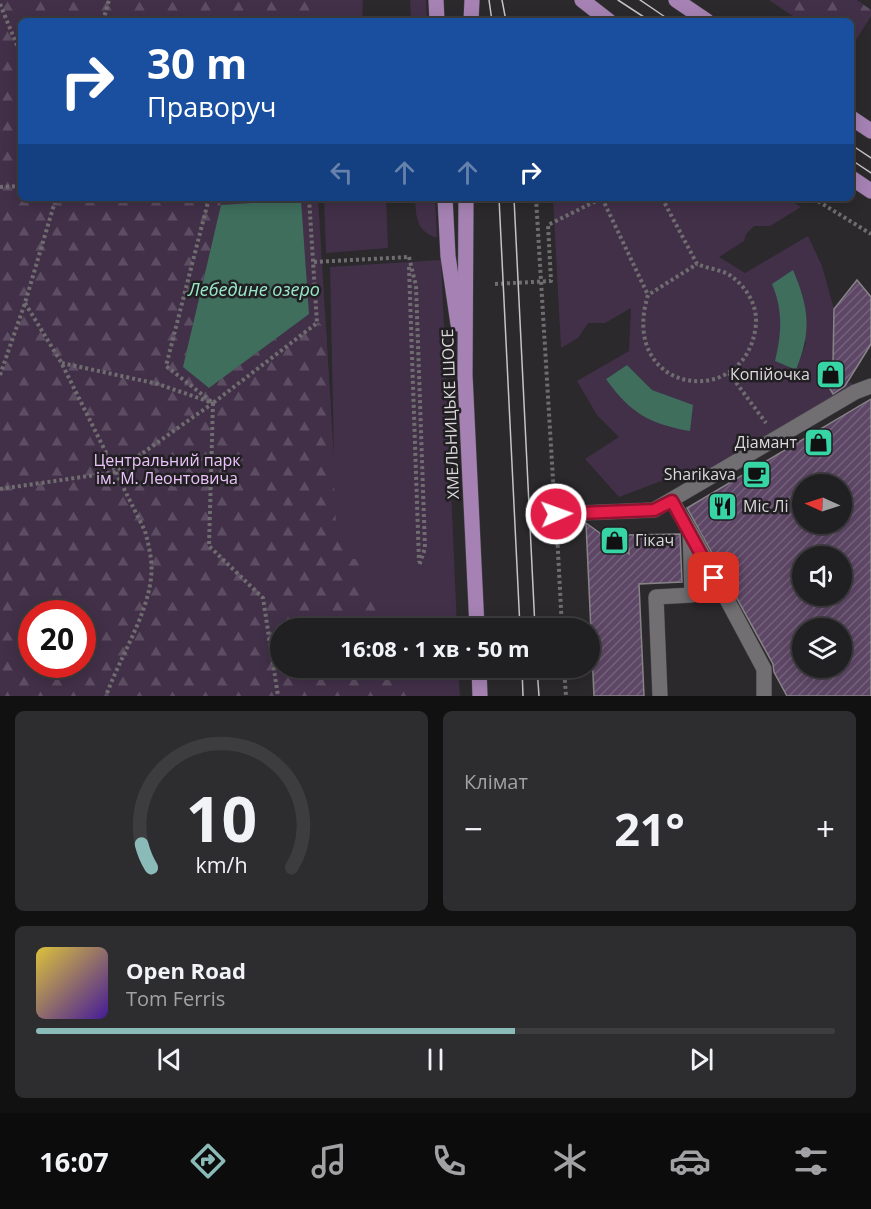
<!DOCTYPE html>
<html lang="uk">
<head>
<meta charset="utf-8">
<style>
  body { margin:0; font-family:"Open Sans",sans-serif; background:#2d2c2e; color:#f1f3f6; height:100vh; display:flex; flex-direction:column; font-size:22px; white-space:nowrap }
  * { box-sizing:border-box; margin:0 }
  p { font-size:20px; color:#a2a2a5 }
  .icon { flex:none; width:33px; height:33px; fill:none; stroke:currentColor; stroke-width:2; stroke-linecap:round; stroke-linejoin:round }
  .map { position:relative; height:696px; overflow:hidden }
  .panel { display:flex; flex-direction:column; gap:15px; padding:15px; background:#121112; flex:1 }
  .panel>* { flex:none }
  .guide { position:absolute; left:18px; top:18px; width:836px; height:183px; border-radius:9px; box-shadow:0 3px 15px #0003,0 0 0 2px #3d3d3f; background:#1a4fa0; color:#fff; overflow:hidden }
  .needle { width:39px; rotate:273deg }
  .controls { position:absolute; left:792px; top:474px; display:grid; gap:12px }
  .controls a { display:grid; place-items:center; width:60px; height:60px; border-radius:50%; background:#201f21; box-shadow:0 3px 15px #0003,0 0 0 2px #3d3d3f; font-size:30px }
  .speed { position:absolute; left:18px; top:600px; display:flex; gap:12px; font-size:30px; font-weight:700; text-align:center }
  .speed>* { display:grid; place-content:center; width:78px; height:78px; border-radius:50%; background:#201f21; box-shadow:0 3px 15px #0003,0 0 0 2px #3d3d3f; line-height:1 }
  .speed .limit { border:9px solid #d22; background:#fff; color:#111 }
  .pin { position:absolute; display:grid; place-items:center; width:51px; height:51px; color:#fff; margin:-26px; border-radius:12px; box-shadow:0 3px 9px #0006 }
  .me { position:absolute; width:66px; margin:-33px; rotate:88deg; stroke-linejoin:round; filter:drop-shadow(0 0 4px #0008) }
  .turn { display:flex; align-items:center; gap:21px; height:126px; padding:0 30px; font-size:27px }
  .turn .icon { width:78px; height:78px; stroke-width:2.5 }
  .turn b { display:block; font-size:42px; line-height:51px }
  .lanes { display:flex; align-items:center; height:57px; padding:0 30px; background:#0003; justify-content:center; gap:30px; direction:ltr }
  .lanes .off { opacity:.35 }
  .big { font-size:45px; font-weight:700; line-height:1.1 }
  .panel .widget { flex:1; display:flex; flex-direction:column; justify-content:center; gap:9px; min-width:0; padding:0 21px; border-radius:9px; background:#2d2c2e }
  .panel .dial { align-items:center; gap:0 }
  .dial svg { height:156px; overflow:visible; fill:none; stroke:#3d3d3f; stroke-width:7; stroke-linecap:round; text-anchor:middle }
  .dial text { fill:#f1f3f6; stroke:none }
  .song { display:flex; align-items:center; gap:18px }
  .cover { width:72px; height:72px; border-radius:9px; background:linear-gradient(135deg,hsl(50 70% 55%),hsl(260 70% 35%)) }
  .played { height:6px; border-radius:3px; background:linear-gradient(90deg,#8bbbb9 60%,#3d3d3f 60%) }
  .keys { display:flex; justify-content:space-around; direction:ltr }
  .heat { display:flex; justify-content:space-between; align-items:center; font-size:33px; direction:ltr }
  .panel .tiles { flex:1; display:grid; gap:15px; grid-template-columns:1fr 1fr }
  .widget:last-child { grid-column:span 2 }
  .trip { position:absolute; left:270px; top:618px; width:330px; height:60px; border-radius:30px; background:#201f21; box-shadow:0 3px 15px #0003,0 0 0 2px #3d3d3f; font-weight:700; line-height:60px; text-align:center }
  .tab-bar { display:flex; height:96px; justify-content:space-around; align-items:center; background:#0d0c0d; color:#a2a2a5 }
  .tab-bar .icon { width:42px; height:42px }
  .tab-bar .active { color:#8bbbb9 }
  .tab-bar b { font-size:27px; color:#f1f3f6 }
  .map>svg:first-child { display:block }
  .green { fill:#423049; fill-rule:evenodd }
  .forest { fill:url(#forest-firs); fill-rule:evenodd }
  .water { fill:#3f6e5d }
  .building { fill:url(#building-hatch); stroke:#878488; stroke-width:1.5; fill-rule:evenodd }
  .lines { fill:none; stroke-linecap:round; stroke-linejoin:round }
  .minor-casing { stroke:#474648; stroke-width:16 }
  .major-casing { stroke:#474648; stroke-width:16 }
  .path { stroke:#6f6d6f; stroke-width:4; stroke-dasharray:3 3; stroke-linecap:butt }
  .minor { stroke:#716f72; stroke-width:15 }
  .major { stroke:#a582b3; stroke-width:15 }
  .tram { stroke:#c6c4c6; stroke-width:1.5 }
  .route-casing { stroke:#92132f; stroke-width:15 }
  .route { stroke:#e11d48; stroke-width:10 }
  .labels { text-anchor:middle; stroke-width:5; stroke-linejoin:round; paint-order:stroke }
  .poi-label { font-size:16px; fill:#dbd9db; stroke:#211f22; text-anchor:end }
  .street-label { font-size:16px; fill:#dbd9db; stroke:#211f22 }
  .park-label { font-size:16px; fill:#ebc2fb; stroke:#211f22 }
  .water-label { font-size:18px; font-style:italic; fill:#99e8ca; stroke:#211f22 }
</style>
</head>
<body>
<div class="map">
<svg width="871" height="696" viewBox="0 0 871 696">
  <defs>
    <pattern id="forest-firs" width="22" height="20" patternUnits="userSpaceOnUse" patternTransform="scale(1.5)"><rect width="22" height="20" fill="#423049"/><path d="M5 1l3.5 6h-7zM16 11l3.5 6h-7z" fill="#5d4d63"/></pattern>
    <pattern id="building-hatch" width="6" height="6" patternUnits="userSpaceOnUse" patternTransform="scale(1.5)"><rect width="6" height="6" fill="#5e4766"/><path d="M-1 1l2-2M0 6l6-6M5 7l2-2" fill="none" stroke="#74617b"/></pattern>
  </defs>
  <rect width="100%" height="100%" fill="#2b292c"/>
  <!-- green -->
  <g class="green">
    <path d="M0 0H363L362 21H21V198H318L334 457 330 267 441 260 457 628H280V668H458L460 696H0ZM32 614H82V664H32Z"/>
    <path d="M410 0H426L427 21H411Z"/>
    <path d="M324 198H386L388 248 326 253Z"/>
    <path d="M415 198H435L437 238C416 231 416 217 415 198Z"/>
    <path d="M553 198H618L623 201 638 198H786L801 207 770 226H754L746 234 744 241 719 257 745 273 808 236 822 266 834 309 833 365 821 375 832 391 851 382 855 392 697 489 685 472 619 497 585 459 619 437 597 415 577 381 629 351 631 308 605 323H588L578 338 561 348ZM780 302 806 343 796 370 775 361 781 335ZM627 365 652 390 671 398 606 379Z"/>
  </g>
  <!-- forest -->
  <g class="forest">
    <path d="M0 0H312L313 21H21V198H222L183 367 209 388 309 314 326 329 336 526H349L347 559H364L365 598H379V628H280V668H411L412 696H0ZM32 614H82V664H32Z"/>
    <path d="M769 0H857L871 10V16L851 48 850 21H800Z"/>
  </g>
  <!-- water -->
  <g class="water">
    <path d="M301 200 309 314 209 388 183 367 221 205Z"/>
    <path d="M793 270C809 308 812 331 796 370L775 361C782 333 783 310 772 284Z"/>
    <path d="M627 365 652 390 693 405 690 431C650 424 630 413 606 379Z"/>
  </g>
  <!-- building -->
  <g class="building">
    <path d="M857 280 871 297V344L845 386 833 394 821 374 833 365 834 309Z"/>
    <path d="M871 399V696H787L774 672 773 664 687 508ZM802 484H842V524H802ZM802 556H842V596H802ZM802 628H842V668H802Z"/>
    <path d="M586 523 629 554 628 535 680 534 682 582 639 584 644 696H594Z"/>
  </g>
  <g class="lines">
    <defs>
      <g id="minor">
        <path d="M556 514 654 510 855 392 871 386"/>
        <path d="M692 534 764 669V696"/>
        <path d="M660 696 656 597 692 595 690 531 672 501"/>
      </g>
      <g id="major">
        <path d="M436 0 437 21"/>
        <path d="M582 0 609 21"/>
        <path d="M676 0 707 21"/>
        <path d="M471 21 472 0"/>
        <path d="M850 117 871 131"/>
        <path d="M850 177 871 191"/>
        <path d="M445 198 448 256 458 324"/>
        <path d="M466 198 465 375 477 628"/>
        <path d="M479 668 480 696"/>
      </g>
    </defs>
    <!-- minor casing -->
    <use href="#minor" class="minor-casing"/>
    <!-- major casing -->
    <use href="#major" class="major-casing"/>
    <!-- path -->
    <g class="path">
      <path d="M0 4 21 55"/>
      <path d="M103 21 109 0"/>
      <path d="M0 187 21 186"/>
      <path d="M209 198 166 366 213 403 317 323 309 198"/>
      <path d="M536 198 554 496"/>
      <path d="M602 198 648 295"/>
      <path d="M662 198 697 264C708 269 721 269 731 276 746 287 757 304 756 323 749 412 617 396 648 295L697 264"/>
      <path d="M813 198 871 234"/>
      <path d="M409 257 416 286 425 548 419 566"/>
      <path d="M314 262 409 257"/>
      <path d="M409 267 419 562"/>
      <path d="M495 284 551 281 548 225 602 198"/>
      <path d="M25 303 61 362 145 531C149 546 153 562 151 578 147 616 119 659 106 696"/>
      <path d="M729 373 766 423"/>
      <path d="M0 375 25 303 56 198"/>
      <path d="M213 403 209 546 263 598 278 696"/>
      <path d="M0 489 116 472 213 403 158 384 62 363"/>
      <path d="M557 533 562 628"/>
      <path d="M564 668 566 696"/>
    </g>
    <!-- minor -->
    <use href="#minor" class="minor"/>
    <!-- major -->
    <use href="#major" class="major"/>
    <!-- tram -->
    <g class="tram">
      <path d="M489 0 492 21"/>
      <path d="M502 0 506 21"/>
      <path d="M618 0 650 21"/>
      <path d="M640 0 671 21"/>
      <path d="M594 21 605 18 632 21"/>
      <path d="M850 144 871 158"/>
      <path d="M850 159 871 173"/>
      <path d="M499 198 520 628"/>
      <path d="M514 198 535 628"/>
      <path d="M522 668 523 696"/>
      <path d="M537 668 539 696"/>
    </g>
  </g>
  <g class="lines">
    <defs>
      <path id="route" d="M556 514 654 510 672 501 714 578"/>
    </defs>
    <!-- route casing -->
    <use href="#route" class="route-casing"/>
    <!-- route -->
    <use href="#route" class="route"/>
  </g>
  <!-- icons -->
  <defs>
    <symbol id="shop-square" viewBox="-11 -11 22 22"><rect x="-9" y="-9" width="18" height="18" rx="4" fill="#37d4a6" stroke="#211f22"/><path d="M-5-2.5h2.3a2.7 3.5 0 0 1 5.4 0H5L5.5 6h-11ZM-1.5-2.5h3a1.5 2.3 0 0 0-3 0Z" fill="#111"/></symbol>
    <symbol id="cafe-square" viewBox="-11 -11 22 22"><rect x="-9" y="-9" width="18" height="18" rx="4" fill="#37d4a6" stroke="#211f22"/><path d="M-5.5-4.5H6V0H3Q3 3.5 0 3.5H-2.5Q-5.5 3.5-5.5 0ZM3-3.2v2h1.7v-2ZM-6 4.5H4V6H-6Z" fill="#111"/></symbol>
    <symbol id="restaurant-square" viewBox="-11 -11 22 22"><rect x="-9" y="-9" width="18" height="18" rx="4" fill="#37d4a6" stroke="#211f22"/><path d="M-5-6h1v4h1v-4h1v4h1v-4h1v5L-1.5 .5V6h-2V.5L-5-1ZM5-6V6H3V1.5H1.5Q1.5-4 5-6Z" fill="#111"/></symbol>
  </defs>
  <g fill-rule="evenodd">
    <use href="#shop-square" x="814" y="358" width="33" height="33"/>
    <use href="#shop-square" x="802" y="426" width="33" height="33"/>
    <use href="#cafe-square" x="740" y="458" width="33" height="33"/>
    <use href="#restaurant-square" x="706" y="490" width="33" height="33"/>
    <use href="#shop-square" x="598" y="524" width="33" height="33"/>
  </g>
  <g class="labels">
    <!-- poi labels -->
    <g class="poi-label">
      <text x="810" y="380">Копійочка</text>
      <text x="797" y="448">Діамант</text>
      <text x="736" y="480">Sharikava</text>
      <text x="743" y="512" text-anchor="start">Міс Лі</text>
      <text x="635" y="546" text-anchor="start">Гікач</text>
    </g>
    <!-- street labels -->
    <g class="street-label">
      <text transform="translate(450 414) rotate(-92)" y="6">ХМЕЛЬНИЦЬКЕ ШОСЕ</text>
    </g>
    <!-- park labels -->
    <g class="park-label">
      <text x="167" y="466">Центральний парк<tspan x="167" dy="18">ім. М. Леонтовича</tspan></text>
    </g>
    <!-- water labels -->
    <g class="water-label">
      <text x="254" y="296">Лебедине озеро</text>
    </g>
  </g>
</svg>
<div class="controls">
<a><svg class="needle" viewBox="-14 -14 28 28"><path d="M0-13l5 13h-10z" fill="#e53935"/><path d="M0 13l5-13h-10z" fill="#a2a2a5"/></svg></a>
<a><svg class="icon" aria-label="sound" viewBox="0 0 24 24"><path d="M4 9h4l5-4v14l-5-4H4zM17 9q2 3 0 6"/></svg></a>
<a><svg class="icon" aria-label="layers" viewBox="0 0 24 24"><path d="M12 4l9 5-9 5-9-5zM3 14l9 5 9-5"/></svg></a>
</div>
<div class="speed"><div class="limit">20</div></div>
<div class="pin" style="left:714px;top:578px;background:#d93025"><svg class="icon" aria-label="arrive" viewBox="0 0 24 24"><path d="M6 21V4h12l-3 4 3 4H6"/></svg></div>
<svg class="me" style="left:556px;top:514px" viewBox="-20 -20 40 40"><circle r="17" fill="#e11d48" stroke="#fff" stroke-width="3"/><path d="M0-11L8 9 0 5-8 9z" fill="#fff"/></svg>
<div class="trip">16:08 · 1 хв · 50 m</div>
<div class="guide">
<div class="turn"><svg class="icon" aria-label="right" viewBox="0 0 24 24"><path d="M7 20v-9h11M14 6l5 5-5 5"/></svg><div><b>30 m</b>Праворуч</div></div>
<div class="lanes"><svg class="icon off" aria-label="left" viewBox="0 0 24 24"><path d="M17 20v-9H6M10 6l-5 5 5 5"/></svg><svg class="icon off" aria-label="ahead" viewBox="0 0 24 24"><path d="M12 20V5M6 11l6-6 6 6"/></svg><svg class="icon off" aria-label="ahead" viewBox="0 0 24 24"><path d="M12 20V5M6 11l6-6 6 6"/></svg><svg class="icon" aria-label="right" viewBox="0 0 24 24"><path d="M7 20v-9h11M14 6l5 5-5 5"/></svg></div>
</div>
</div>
<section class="panel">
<div class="tiles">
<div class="widget dial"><svg viewBox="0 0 100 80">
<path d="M14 69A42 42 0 1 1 86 69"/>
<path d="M14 69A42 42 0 0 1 9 57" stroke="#8bbbb9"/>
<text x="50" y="56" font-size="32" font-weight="700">10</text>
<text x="50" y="72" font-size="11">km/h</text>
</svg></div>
<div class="widget"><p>Клімат</p>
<div class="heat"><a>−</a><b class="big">21°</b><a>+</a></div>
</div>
<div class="widget">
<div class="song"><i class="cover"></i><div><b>Open Road</b><p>Tom Ferris</p></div></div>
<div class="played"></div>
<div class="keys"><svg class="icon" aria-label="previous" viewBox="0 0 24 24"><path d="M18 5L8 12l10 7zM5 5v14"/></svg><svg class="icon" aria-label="pause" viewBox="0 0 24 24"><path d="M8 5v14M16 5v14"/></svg><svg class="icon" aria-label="next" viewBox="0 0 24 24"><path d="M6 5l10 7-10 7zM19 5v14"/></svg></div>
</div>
</div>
</section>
<nav class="tab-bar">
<b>16:07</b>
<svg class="icon active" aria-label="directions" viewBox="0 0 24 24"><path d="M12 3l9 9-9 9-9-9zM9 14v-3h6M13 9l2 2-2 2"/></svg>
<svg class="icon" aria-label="music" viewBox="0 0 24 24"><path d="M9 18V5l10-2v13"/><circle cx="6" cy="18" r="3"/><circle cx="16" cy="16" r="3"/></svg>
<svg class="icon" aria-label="phone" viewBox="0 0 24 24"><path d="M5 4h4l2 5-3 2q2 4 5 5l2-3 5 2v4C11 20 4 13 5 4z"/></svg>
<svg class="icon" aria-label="climate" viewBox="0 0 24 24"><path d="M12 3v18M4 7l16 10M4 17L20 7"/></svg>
<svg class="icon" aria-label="car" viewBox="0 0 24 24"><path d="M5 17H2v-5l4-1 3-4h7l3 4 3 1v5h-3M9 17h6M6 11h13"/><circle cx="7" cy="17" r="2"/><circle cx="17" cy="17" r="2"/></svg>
<svg class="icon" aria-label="filters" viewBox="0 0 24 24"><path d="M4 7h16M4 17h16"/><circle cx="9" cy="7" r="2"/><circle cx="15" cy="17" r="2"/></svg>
</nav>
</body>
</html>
